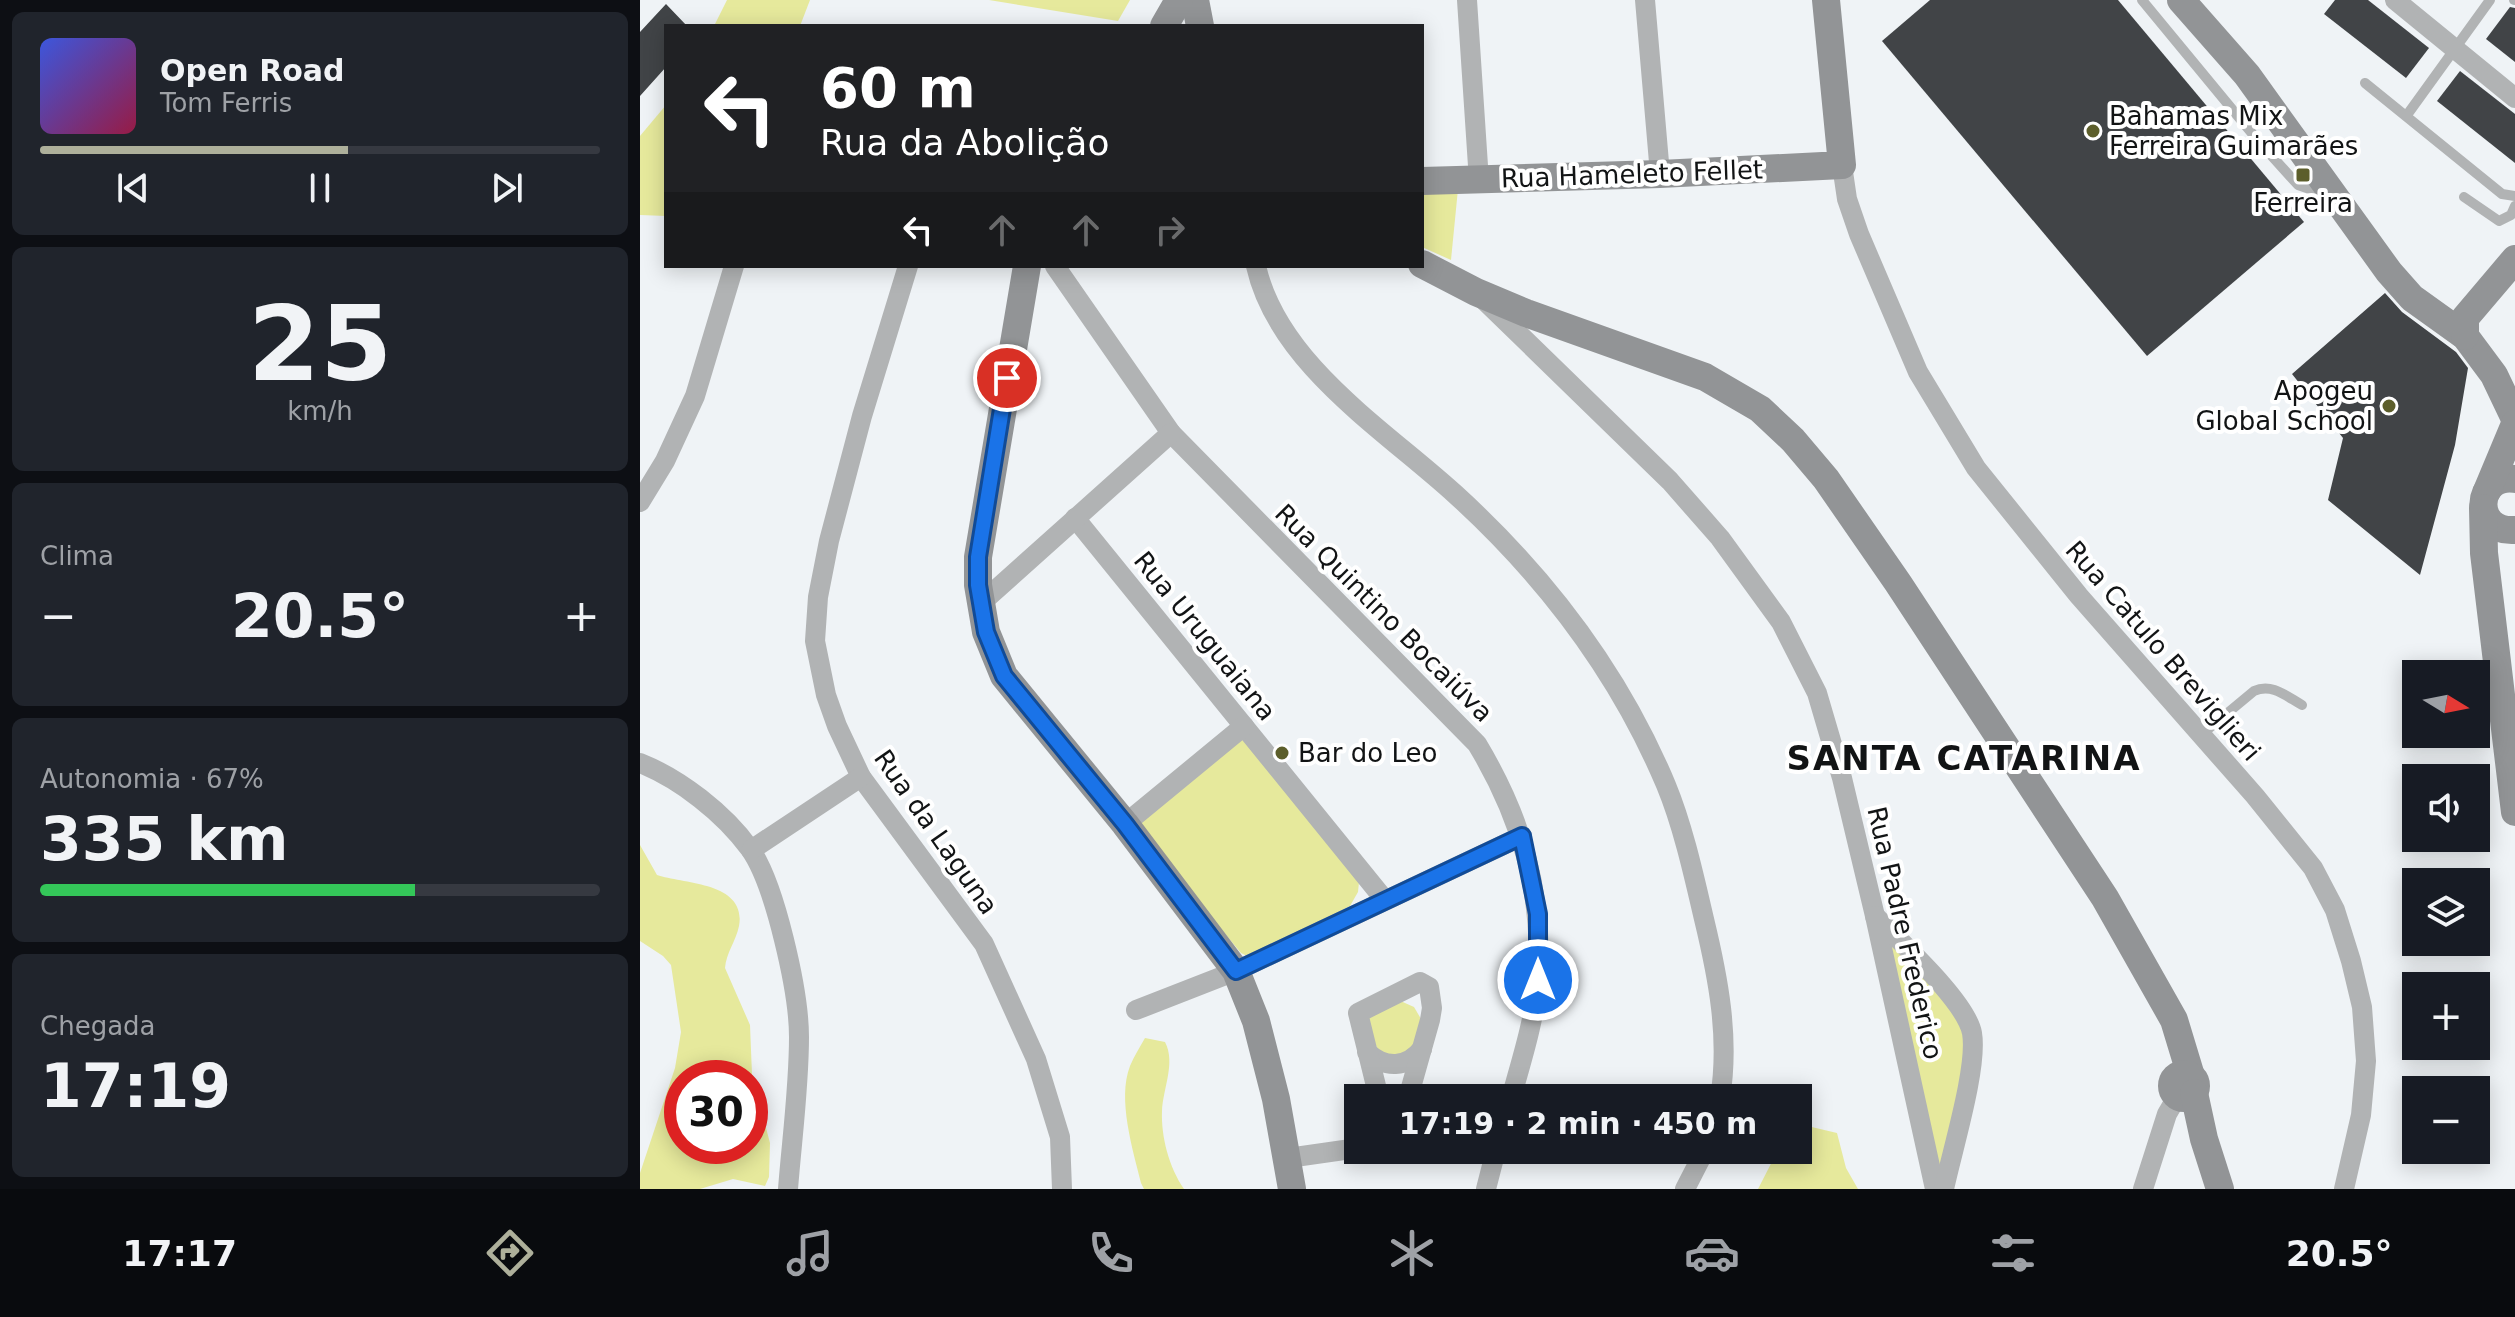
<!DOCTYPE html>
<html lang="pt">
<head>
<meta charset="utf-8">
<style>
  body { margin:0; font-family:"DejaVu Sans",sans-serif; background:#20242c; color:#f1f3f6; height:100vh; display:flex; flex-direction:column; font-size:30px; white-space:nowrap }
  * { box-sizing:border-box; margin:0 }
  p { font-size:26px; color:#9ea1a6 }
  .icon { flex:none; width:44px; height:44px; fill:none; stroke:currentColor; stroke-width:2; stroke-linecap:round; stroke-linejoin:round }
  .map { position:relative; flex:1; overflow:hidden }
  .sheet { display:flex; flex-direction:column; gap:12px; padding:12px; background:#0d0f14; width:640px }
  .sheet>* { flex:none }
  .banner { position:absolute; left:24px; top:24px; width:760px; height:244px; border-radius:0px; box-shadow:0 4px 20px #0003; background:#202124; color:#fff; overflow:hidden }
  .needle { width:52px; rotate:100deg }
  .controls { position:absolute; left:1762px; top:660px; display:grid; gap:16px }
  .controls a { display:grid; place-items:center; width:88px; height:88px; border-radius:0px; background:#171b24; box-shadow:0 4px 20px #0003; font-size:40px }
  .speed { position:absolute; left:24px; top:1060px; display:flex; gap:16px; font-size:40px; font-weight:700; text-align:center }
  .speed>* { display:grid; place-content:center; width:104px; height:104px; border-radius:50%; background:#171b24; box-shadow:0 4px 20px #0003; line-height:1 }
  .speed .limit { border:12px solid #d22; background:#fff; color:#111 }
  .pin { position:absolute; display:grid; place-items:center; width:68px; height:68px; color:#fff; margin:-34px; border:4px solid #fff; border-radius:50%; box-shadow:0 2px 8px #0007 }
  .me { position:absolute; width:88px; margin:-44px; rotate:0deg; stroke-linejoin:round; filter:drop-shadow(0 0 6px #0008) }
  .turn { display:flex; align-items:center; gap:28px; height:168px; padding:0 24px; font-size:36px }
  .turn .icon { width:104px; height:104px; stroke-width:2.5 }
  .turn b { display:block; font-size:56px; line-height:68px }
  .lanes { display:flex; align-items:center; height:76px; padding:0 24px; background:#0003; justify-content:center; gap:40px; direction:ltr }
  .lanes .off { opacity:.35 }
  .big { font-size:60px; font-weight:700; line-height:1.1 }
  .sheet .widget { flex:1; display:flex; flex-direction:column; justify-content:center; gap:12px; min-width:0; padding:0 28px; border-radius:12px; background:#20242c }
  .sheet .dial { align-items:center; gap:0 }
  .dial b { font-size:104px; line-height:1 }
  .song { display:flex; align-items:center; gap:24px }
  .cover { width:96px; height:96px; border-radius:12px; background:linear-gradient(135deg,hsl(230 70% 55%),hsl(340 70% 35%)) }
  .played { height:8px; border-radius:4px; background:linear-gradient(90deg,#aeb09b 55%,#363941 55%) }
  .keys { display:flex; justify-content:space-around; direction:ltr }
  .heat { display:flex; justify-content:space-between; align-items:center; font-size:44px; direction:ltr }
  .charge { height:12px; border-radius:6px; background:linear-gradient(90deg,#34c759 67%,#363941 0) }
  .trip { position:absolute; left:704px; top:1084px; width:468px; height:80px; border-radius:0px; background:#171b24; box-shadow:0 4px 20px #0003; font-weight:700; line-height:80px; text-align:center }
  .dock { display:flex; height:128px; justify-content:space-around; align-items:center; background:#090b0e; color:#9ea1a6 }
  .dock .icon { width:56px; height:56px }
  .dock .on { color:#aeb09b }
  .dock b { font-size:36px; color:#f1f3f6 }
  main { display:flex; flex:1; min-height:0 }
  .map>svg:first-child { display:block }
  .green { fill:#e6e99c; fill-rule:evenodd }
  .building { fill:#414447 }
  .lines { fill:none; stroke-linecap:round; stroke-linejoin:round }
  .lane { stroke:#b1b3b4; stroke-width:10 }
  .street { stroke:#b1b3b4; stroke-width:20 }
  .secondary { stroke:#929496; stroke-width:28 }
  .route-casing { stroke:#114b97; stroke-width:20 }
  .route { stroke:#1a73e8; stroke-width:14 }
  .poi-dot { fill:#5c5e2b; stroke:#fff; stroke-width:3 }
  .labels { text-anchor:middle; stroke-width:8; stroke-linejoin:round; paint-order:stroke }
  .poi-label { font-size:26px; fill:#121415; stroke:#fff; text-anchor:start }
  .street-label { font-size:26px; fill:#121415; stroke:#fff }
  .district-label { font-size:34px; font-weight:bold; letter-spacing:2px; fill:#121415; stroke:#fff }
</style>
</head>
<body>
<main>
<section class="sheet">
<div class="widget">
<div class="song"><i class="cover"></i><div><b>Open Road</b><p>Tom Ferris</p></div></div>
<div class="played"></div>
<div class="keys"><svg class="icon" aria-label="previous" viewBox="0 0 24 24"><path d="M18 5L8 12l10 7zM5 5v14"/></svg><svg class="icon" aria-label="pause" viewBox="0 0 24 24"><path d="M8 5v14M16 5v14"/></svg><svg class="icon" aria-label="next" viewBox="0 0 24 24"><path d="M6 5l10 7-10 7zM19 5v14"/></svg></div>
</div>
<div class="widget dial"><b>25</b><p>km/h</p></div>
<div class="widget"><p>Clima</p>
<div class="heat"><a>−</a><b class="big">20.5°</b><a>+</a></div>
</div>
<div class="widget"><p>Autonomia · 67%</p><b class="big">335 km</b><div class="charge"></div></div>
<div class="widget"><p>Chegada</p><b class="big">17:19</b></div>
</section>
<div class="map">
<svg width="1875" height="1189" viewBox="0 0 1875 1189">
  <rect width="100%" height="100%" fill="#eff3f6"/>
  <!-- green -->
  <g class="green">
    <path d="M87 0H170L160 26H74Z"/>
    <path d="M349 0H490L478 21Z"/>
    <path d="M26 105V216L0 215V136Z"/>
    <path d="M782 189H818L811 260 782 247Z"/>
    <path d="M602 738 719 882 718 892 710 906 619 954 607 956 601 953 501 833 502 821Z"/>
    <path d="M0 845 17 875C44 884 107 882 99 926 96 941 86 953 85 968L110 1025 112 1075 130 1143 129 1177 125 1186 93 1179 60 1189H0V1173L35 1068 41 1032 31 965 23 956 0 941ZM42 1078H110V1146H42Z"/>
    <path d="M1248 936C1266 956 1302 988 1314 1009 1340 1050 1309 1135 1299 1182Z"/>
    <path d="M756 999 774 1007 784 1024 777 1051 742 1060 725 1019Z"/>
    <path d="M505 1038 525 1042C536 1063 523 1088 522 1111 521 1137 529 1167 544 1189H504L501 1183C493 1150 477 1099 490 1066 494 1056 500 1047 505 1038Z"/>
    <path d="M1159 1124 1197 1133 1206 1168 1218 1189H1118L1138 1150H1158Z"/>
  </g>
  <!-- building -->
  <g class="building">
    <path d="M1290 0H1478L1664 222 1507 356 1242 41Z"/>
    <path d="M1695 0H1728L1789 48 1766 78 1684 14Z"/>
    <path d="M26 4 47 26H26V67L0 96V32Z"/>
    <path d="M1870 7 1875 8V62L1846 39Z"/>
    <path d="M1820 71 1875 114V163L1797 101Z"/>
    <path d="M1745 293 1762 312 1816 352 1828 368 1815 445 1780 575 1688 500 1703 438 1652 374Z"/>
  </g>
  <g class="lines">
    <!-- lane -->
    <g class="lane">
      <path d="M1502 0 1620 143 1658 185 1684 194"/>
      <path d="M1874 0H1875"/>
      <path d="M1725 83 1862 194 1875 196"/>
      <path d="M1767 115 1850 0"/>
      <path d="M1824 197 1859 221 1871 215 1875 206"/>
      <path d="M1561 735 1614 691C1632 683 1646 696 1662 705"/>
    </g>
    <!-- street -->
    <g class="street">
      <path d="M827 0 839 181"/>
      <path d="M1005 0 1020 174"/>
      <path d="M1755 0 1875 98"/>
      <path d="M1202 165 1207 199 1219 234 1278 372 1336 468 1439 596 1615 796 1673 868 1695 910 1711 961 1722 1007 1726 1061 1721 1115 1704 1189"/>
      <path d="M268 266 222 416 189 541 178 597 175 641 186 695 197 726 221 777 344 944 396 1059 420 1137 422 1189"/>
      <path d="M415 266 531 433 837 744C881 817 903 891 898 978 895 1018 882 1059 871 1098"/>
      <path d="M616 266C638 364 745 430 815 494 904 575 979 673 1026 785 1043 826 1054 876 1064 919 1078 977 1090 1038 1080 1098"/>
      <path d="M844 300 1030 481 1080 538 1141 622 1177 693 1202 778 1235 916 1295 1189"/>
      <path d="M0 502 25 461 55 396 94 266"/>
      <path d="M435 518 744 899"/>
      <path d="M340 604 531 433"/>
      <path d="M0 763C40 779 84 813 110 849 135 884 159 992 159 1037 159 1087 152 1138 148 1189"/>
      <path d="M485 824 604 726"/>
      <path d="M111 850 221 777"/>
      <path d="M1235 916C1259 941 1326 1001 1332 1033 1338 1067 1312 1151 1304 1189"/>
      <path d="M496 1010 596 971 882 836"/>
      <path d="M727 1052C745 1069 767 1068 782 1049"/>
      <path d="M739 1098 718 1013 780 982 789 987 792 1008 790 1020 768 1098"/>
      <path d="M648 1158 718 1148"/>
      <path d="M846 1189 856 1150"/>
      <path d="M1045 1189 1065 1150"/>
      <path d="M1503 1189 1527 1114 1537 1097"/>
    </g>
    <!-- secondary -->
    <g class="secondary">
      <path d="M555 0 560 26"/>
      <path d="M1541 0 1607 75 1749 272 1772 298 1825 336 1854 375 1875 419"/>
      <path d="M524 26 539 0"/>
      <path d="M782 181 1020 174 1202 165 1186 0"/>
      <path d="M782 264 836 292 886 313 1065 377 1120 409 1153 440 1186 479 1258 583 1465 898 1534 1020 1551 1076"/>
      <path d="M387 266 338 557V585L346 632 364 676 485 824 596 971 616 1021 636 1099 652 1189"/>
      <path d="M1825 336V318L1875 259"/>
      <path d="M1875 479C1835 473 1831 533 1875 530"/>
      <path d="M1847 491 1875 424"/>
      <path d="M1843 508 1844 553 1875 812"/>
      <circle cx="1544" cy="1086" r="12"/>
      <path d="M1554 1093 1564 1139 1580 1189"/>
    </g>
  </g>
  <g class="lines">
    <defs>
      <path id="route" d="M367 378 338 557V585L346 632 364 676 485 824 596 971 882 836 898 914V980"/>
    </defs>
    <!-- route casing -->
    <use href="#route" class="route-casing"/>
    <!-- route -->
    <use href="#route" class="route"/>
  </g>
  <!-- markers -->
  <g class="poi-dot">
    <circle cx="1453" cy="131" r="8"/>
    <rect x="1655" y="167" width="16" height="16" rx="4"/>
    <circle cx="1749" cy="406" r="8"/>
    <circle cx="642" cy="753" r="8"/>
  </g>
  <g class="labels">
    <!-- poi labels -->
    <g class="poi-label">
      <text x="1469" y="125">Bahamas Mix<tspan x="1469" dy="30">Ferreira Guimarães</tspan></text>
      <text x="1663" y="212" text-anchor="middle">Ferreira</text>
      <text x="1733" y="400" text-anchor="end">Apogeu<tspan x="1733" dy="30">Global School</tspan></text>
      <text x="658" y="762">Bar do Leo</text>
    </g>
    <!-- street labels -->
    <g class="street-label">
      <text transform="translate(992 174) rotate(-2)" y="9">Rua Hameleto Fellet</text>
      <text transform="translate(744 613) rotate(45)" y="9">Rua Quintino Bocaiúva</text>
      <text transform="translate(565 636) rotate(51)" y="9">Rua Uruguaiana</text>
      <text transform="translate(1523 651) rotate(49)" y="9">Rua Catulo Breviglieri</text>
      <text transform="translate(296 832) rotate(55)" y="9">Rua da Laguna</text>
      <text transform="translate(1265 933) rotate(77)" y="9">Rua Padre Frederico</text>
    </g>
    <!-- district labels -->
    <g class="district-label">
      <text x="1324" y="770">SANTA CATARINA</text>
    </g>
  </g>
</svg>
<div class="controls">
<a><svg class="needle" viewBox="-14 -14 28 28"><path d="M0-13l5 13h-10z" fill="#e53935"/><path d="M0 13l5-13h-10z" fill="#9ea1a6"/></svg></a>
<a><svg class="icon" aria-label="sound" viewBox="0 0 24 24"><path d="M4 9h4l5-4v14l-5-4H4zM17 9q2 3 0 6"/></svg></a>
<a><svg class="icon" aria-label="layers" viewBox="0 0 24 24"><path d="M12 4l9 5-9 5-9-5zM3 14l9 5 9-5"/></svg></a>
<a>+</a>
<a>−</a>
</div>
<div class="speed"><div class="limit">30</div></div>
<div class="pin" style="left:367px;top:378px;background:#d93025"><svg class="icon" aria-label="arrive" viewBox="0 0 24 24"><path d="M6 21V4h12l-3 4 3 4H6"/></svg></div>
<svg class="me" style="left:898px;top:980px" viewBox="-20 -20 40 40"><circle r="17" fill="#1a73e8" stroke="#fff" stroke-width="3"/><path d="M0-11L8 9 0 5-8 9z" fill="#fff"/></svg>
<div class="trip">17:19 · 2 min · 450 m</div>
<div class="banner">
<div class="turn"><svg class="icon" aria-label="left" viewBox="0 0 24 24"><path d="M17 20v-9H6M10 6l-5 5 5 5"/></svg><div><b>60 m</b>Rua da Abolição</div></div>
<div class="lanes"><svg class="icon" aria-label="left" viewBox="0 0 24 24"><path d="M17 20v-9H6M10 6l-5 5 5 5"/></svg><svg class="icon off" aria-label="ahead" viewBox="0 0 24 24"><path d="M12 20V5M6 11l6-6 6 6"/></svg><svg class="icon off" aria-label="ahead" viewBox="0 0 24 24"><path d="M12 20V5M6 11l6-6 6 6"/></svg><svg class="icon off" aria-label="right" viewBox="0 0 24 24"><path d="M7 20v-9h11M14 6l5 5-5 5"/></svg></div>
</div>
</div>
</main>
<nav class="dock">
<b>17:17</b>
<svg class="icon on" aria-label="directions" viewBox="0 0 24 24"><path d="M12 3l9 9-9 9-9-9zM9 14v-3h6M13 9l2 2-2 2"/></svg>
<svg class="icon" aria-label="music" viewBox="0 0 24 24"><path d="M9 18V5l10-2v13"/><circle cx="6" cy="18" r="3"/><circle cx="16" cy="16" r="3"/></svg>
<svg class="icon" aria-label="phone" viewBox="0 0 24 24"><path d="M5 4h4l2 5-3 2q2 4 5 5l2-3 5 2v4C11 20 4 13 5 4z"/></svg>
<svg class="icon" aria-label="climate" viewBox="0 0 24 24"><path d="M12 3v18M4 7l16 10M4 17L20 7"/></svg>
<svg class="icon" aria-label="car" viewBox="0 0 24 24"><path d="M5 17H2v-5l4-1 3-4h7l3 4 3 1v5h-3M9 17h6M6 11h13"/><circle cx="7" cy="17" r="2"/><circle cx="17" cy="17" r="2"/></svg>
<svg class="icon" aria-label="filters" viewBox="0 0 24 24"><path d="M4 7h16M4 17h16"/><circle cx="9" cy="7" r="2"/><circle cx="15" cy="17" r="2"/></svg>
<b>20.5°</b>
</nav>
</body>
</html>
